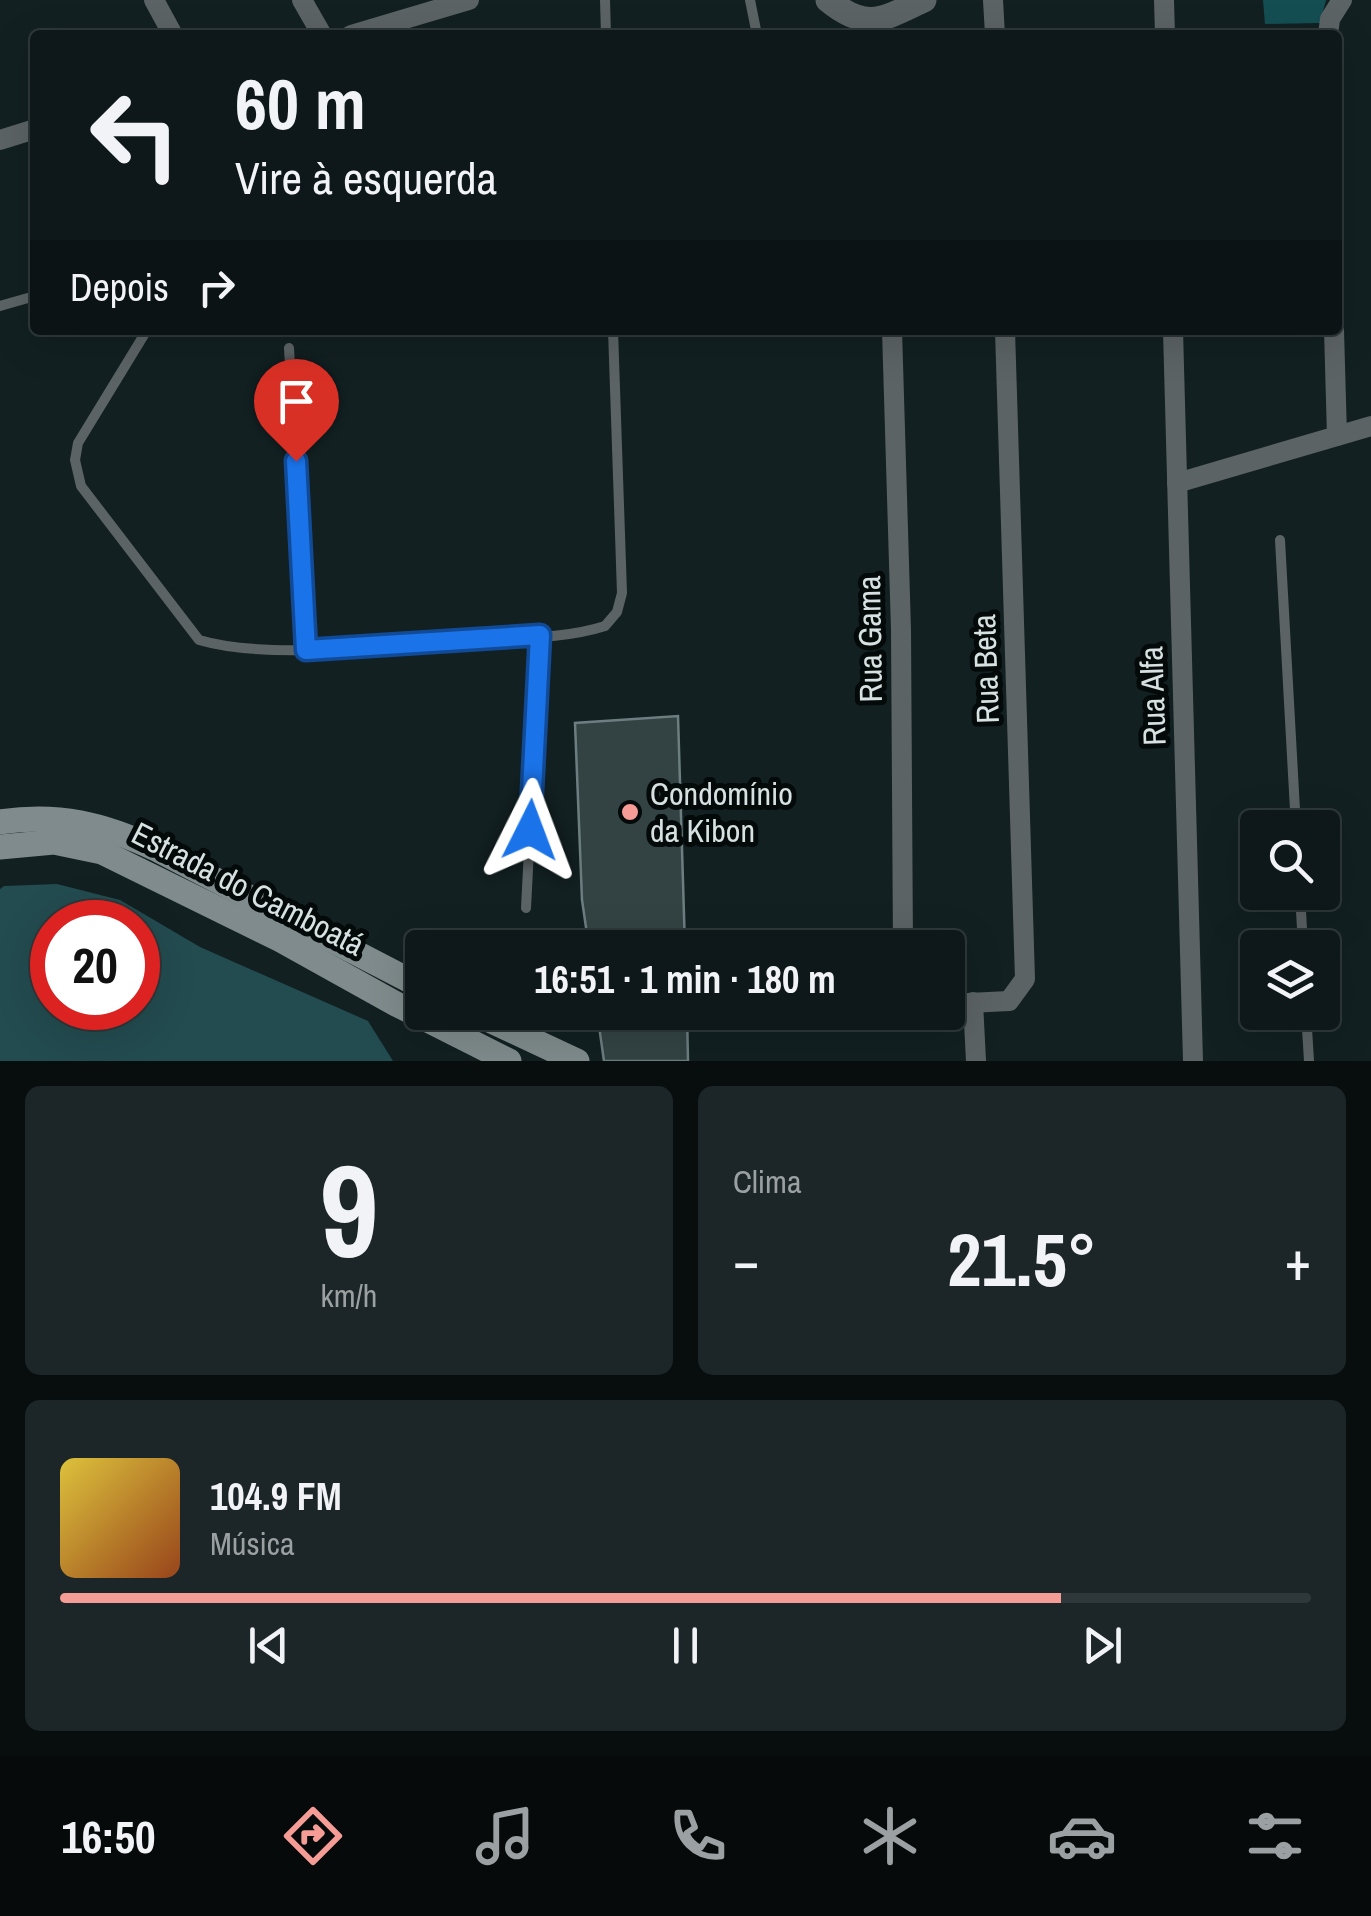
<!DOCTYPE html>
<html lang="pt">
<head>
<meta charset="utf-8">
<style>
  body { margin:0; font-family:"Archivo Narrow",sans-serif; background:#1c2527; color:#f1f3f6; height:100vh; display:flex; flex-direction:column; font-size:38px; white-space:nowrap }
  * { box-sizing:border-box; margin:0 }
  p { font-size:32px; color:#9ba0a2 }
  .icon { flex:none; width:55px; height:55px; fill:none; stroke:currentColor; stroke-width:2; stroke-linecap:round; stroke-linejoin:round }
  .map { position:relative; height:1061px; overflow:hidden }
  .drawer { display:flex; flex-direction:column; gap:25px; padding:25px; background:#080d0e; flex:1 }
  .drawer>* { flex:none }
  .hud { position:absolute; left:30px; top:30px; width:1312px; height:305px; border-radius:10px; box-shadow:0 10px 40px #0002,0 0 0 2px #2e3739; background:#0e181a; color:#f1f3f6; overflow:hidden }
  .fabs { position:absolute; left:1240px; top:810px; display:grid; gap:20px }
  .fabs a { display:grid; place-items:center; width:100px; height:100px; border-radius:10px; background:#0e181a; box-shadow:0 10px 40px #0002,0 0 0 2px #2e3739; font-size:50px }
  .speed { position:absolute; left:30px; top:900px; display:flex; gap:20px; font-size:50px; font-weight:700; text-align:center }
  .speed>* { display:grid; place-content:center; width:130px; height:130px; border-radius:50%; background:#0e181a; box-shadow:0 10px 40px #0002,0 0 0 2px #2e3739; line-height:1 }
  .speed .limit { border:15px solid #d22; background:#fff; color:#111 }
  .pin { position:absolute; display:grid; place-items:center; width:85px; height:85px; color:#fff; margin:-102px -42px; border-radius:50% 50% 50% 0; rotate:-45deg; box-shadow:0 0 10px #0007 }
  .pin .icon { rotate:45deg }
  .me { position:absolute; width:110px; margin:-55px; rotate:3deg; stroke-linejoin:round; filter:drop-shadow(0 0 8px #0008) }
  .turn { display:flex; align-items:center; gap:35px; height:210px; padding:0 40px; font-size:45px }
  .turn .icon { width:130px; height:130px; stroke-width:2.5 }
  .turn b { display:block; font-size:70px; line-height:85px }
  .then { display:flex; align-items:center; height:95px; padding:0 40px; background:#0003; gap:20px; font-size:38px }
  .big { font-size:75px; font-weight:700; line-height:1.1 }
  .drawer .tile { flex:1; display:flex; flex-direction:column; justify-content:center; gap:15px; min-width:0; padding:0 35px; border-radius:15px; background:#1c2527 }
  .drawer .dial { align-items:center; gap:0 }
  .dial b { font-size:130px; line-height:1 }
  .song { display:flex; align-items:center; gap:30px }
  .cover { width:120px; height:120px; border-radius:15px; background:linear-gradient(135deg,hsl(50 70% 55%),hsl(20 70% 35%)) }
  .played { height:10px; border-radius:5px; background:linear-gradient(90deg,#f59c96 80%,#2e3739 80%) }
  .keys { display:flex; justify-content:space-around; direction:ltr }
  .heat { display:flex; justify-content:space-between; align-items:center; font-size:55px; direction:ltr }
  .drawer .tiles { flex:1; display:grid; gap:25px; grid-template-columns:1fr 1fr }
  .tile:last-child { grid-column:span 2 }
  .trip { position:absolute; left:405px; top:930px; width:560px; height:100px; border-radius:10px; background:#0e181a; box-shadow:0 10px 40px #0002,0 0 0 2px #2e3739; font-weight:700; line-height:100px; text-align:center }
  .tabs { display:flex; height:160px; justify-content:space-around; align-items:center; background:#060a0a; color:#9ba0a2 }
  .tabs .icon { width:70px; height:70px }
  .tabs .selected { color:#f59c96 }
  .tabs b { font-size:45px; color:#f1f3f6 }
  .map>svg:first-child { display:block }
  .green { fill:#144e53 }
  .forest { fill:#234c50; fill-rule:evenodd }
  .building { fill:#334344; stroke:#6d7e80; stroke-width:2.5 }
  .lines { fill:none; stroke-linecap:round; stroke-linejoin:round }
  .service { stroke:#5c6364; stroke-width:10 }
  .minor { stroke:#5c6364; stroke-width:20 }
  .tertiary { stroke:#5c6364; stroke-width:25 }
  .secondary { stroke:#7f8b8c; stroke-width:25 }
  .route-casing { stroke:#114b97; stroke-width:25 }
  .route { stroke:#1a73e8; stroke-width:18 }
  .poi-dot { fill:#f59c96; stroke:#040909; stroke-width:4 }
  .labels { text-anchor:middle; stroke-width:10; stroke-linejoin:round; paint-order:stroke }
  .street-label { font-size:32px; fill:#d8e1e2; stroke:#040909 }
  .poi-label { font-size:32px; fill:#d8e1e2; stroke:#040909; text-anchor:start }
</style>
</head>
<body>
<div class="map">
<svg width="1371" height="1061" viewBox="0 0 1371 1061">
  <rect width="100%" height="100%" fill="#122022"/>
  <!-- green -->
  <path class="green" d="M1263 0H1326L1320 23 1265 24Z"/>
  <!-- forest -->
  <path class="forest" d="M57 884 120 900 200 947 368 1021 393 1061H0V889L4 886ZM52 922H138V1008H52Z"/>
  <!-- building -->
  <g class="building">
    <path d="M678 716 685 948H589L582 900 575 723Z"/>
    <path d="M597 1012H687L688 1061H604Z"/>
  </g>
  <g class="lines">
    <!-- service -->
    <g class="service">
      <path d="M605 0 606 35"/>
      <path d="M750 0 757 35"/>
      <path d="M0 306 35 296"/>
      <path d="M147 330 78 443 75 460 81 486 199 640C271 661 391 644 467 640 512 637 562 640 605 626L617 612 622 593 613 330"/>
      <path d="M289 348 306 650"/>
      <path d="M1280 540 1296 828"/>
      <path d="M1300 892 1303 948"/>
      <path d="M526 908 540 635"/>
      <path d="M1306 1012 1309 1061"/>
    </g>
    <!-- minor -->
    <g class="minor">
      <path d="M154 0 173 35"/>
      <path d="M302 0 322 35"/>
      <path d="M993 0 995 35"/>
      <path d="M1164 0 1165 35"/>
      <path d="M351 35 469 0"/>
      <path d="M1328 35 1330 19 1342 0"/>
      <path d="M0 140 35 129"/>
      <path d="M892 330 901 630 903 948"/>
      <path d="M1173 330 1193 1061"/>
      <path d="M1334 330 1337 436"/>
      <path d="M1177 483 1371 426"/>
      <path d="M973 1002 976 1061"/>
      <path d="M948 1004 1009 1001 1025 979 1005 330"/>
    </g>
    <!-- tertiary -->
    <path class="tertiary" d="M828 0C867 32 883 19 924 0"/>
    <!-- secondary -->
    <g class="secondary">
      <path d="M0 822C58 813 103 824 156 849L422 987"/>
      <path d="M0 847 54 842 102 852 281 940 396 1004 509 1061"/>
      <path d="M472 1012 577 1061"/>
    </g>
  </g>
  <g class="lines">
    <defs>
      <path id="route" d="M296 461 306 650 540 635 530 830"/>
    </defs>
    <!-- route casing -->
    <use href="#route" class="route-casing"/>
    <!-- route -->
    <use href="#route" class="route"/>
  </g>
  <!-- markers -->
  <circle class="poi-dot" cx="630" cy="812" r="10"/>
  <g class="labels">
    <!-- street labels -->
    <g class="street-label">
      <text transform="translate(870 639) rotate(-91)" y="11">Rua Gama</text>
      <text transform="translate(986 669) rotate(-92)" y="11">Rua Beta</text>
      <text transform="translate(1153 696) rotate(-92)" y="11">Rua Alfa</text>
      <text transform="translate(248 889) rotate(27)" y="11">Estrada do Camboatá</text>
    </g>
    <!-- poi labels -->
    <g class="poi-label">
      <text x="650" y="805">Condomínio<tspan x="650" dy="37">da Kibon</tspan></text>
    </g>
  </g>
</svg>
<div class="fabs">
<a><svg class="icon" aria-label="search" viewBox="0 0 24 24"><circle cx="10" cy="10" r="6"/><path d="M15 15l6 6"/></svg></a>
<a><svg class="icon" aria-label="layers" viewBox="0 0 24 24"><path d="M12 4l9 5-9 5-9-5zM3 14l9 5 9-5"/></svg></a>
</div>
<div class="speed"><div class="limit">20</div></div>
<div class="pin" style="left:296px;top:461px;background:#d93025"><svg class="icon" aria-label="arrive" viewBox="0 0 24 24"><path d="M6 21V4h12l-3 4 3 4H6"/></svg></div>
<svg class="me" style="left:530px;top:830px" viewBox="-20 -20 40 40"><path d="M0-17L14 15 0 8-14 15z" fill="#1a73e8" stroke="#fff" stroke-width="4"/></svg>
<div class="trip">16:51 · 1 min · 180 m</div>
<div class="hud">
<div class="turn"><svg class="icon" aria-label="left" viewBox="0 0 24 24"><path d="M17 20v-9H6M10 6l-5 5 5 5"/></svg><div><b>60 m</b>Vire à esquerda</div></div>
<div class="then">Depois<svg class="icon" aria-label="right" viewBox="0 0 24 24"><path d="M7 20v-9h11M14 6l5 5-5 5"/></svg></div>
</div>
</div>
<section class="drawer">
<div class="tiles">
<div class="tile dial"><b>9</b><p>km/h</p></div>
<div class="tile"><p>Clima</p>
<div class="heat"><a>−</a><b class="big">21.5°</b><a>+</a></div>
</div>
<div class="tile">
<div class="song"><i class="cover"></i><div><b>104.9 FM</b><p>Música</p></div></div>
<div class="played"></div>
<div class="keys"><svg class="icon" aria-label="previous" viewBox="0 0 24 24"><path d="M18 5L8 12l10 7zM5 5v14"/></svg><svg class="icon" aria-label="pause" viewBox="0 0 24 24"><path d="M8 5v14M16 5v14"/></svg><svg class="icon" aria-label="next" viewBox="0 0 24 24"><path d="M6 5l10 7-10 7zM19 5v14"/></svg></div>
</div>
</div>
</section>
<nav class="tabs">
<b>16:50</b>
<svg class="icon selected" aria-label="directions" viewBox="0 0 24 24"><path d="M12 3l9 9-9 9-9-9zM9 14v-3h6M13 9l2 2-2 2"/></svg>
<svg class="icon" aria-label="music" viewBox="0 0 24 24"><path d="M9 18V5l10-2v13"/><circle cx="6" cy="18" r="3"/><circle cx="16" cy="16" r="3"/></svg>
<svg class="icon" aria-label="phone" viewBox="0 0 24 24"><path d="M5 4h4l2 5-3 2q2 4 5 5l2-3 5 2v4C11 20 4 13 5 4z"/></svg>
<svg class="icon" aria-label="climate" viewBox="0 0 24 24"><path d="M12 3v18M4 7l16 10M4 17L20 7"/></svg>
<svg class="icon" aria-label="car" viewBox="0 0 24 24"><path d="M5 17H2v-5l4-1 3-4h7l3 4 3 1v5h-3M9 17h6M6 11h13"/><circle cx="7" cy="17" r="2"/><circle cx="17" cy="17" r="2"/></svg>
<svg class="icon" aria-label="filters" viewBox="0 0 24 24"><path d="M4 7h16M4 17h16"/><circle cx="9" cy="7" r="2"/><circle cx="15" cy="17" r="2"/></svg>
</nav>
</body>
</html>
